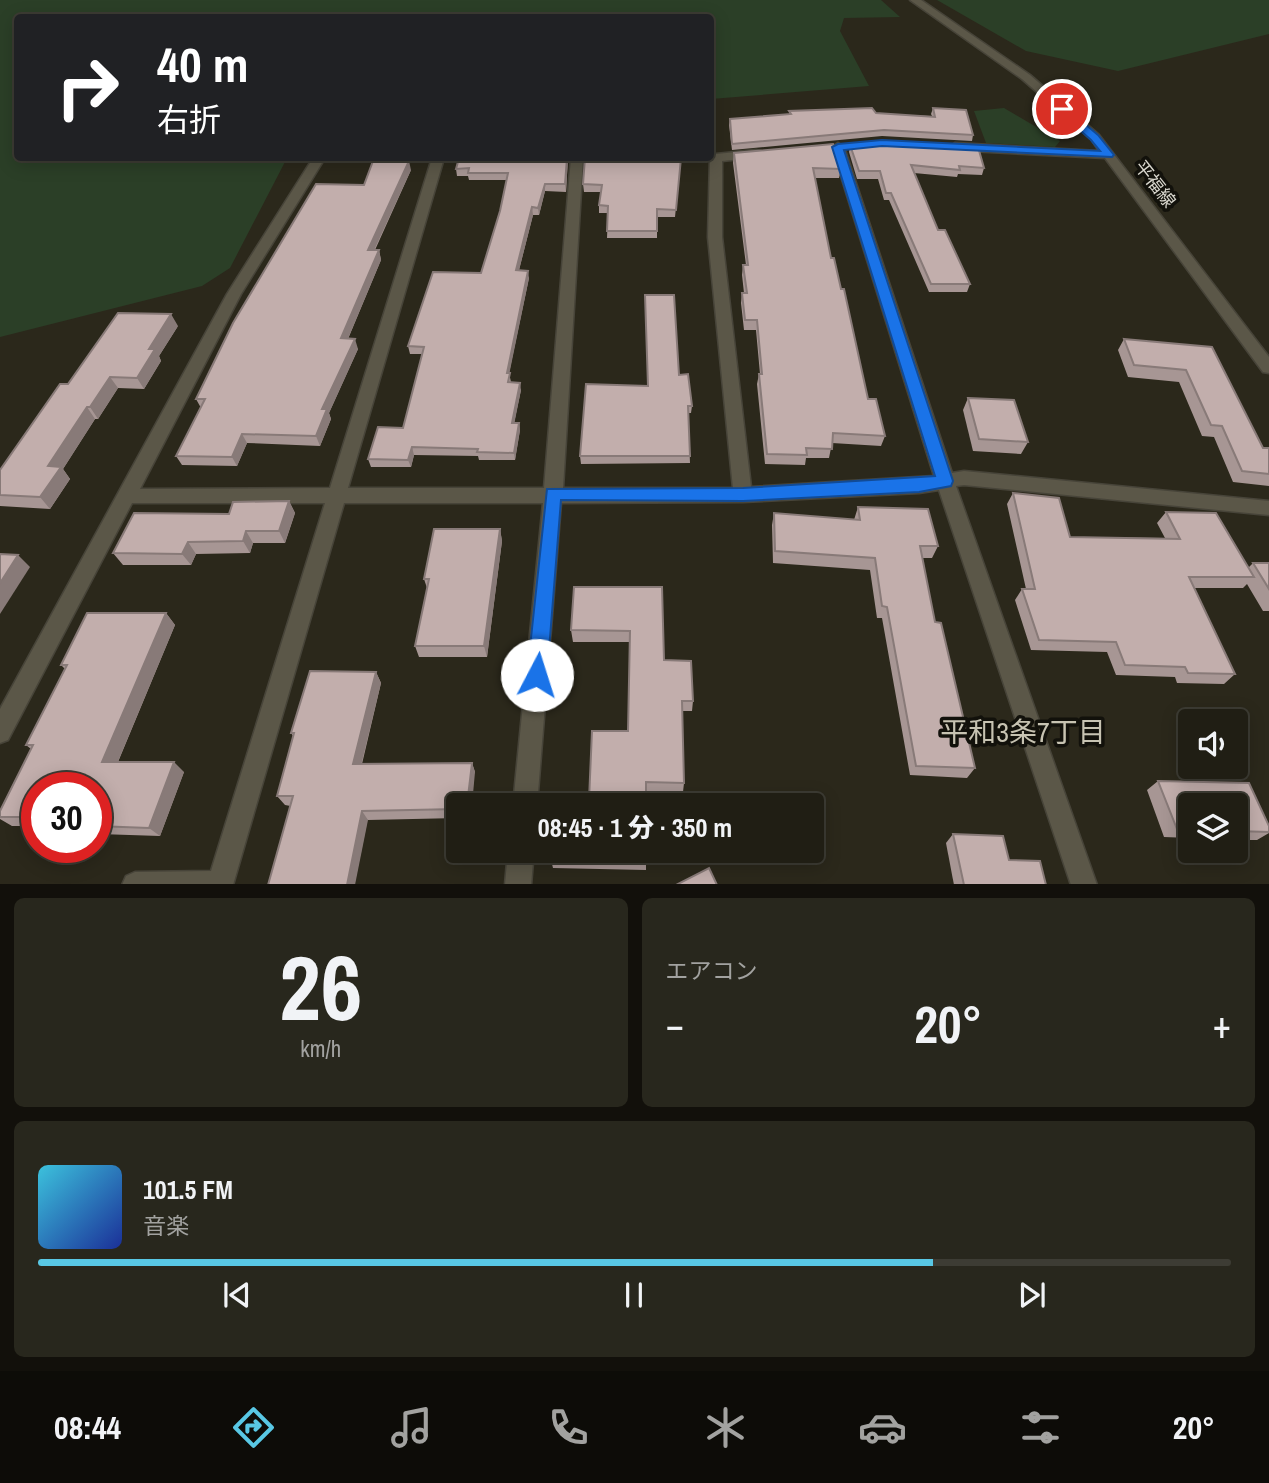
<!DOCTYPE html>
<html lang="ja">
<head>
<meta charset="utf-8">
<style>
  body { margin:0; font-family:"Archivo Narrow","Noto Sans JP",sans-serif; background:#28271d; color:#f1f3f6; height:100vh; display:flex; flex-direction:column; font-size:26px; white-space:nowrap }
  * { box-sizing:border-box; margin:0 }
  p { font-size:23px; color:#a2a2a0 }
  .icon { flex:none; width:38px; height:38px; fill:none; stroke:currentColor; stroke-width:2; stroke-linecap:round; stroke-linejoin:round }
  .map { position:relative; height:884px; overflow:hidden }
  .sheet { display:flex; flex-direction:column; gap:14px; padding:14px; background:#12100b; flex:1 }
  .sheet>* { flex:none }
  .top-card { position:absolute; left:14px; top:14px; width:700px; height:147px; border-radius:7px; box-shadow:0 4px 18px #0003,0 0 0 2px #3d3c34; background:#202124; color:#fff; overflow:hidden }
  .tools { position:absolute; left:1178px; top:709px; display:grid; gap:14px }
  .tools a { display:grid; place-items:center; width:70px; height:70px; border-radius:7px; background:#201e14; box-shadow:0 4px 18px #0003,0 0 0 2px #3d3c34; font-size:35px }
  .speed { position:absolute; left:21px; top:772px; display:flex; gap:14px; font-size:35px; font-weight:700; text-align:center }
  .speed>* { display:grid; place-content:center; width:91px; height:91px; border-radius:50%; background:#201e14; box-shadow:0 4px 18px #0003,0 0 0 2px #3d3c34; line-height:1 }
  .speed .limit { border:10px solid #d22; background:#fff; color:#111 }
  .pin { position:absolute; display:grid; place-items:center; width:60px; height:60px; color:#fff; margin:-30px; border:4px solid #fff; border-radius:50%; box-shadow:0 2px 7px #0007 }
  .me { position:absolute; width:77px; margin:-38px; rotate:5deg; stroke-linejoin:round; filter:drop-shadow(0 0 5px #0008) }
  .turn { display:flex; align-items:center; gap:24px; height:147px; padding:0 28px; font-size:32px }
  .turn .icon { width:91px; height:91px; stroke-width:2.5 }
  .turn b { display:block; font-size:49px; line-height:60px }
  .big { font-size:52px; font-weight:800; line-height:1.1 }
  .sheet .card { flex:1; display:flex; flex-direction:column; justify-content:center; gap:10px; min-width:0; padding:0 24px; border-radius:10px; background:#28271d }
  .sheet .dial { align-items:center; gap:0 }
  .dial b { font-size:91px; line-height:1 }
  .song { display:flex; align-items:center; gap:21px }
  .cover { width:84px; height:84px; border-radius:10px; background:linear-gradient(135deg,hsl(190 70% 55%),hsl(230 70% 35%)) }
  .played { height:7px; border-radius:4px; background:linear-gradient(90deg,#59c8e5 75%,#3d3c34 75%) }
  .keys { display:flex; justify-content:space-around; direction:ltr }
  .heat { display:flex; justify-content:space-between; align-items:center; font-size:38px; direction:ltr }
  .sheet .tiles { flex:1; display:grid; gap:14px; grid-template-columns:1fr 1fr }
  .card:last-child { grid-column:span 2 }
  .trip { position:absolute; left:446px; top:793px; width:378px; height:70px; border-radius:7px; background:#201e14; box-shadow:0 4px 18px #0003,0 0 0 2px #3d3c34; font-weight:800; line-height:70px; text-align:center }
  .tab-bar { display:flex; height:112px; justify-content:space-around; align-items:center; background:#0d0c08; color:#a2a2a0 }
  .tab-bar .icon { width:49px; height:49px }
  .tab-bar .active { color:#59c8e5 }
  .tab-bar b { font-size:32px; color:#f1f3f6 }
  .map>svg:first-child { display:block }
  .green { fill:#2b3f27 }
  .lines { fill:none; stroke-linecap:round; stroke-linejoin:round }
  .minor-casing { stroke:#474439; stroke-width:3 }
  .minor { fill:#5b5748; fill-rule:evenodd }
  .wall { fill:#a79694 }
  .shaded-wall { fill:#887a78 }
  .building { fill:#c2aeac; stroke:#887a78; stroke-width:2 }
  .route { fill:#1a73e8; stroke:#114b97; stroke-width:2 }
  .labels { text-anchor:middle; stroke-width:7; stroke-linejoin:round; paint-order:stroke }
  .far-street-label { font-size:18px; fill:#d9d7ce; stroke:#12110b }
  .near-neighbourhood-label { font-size:28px; fill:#c7c3b2; stroke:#12110b }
</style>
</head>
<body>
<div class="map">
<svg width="1269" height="885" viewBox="0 0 1269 885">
  <rect width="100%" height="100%" fill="#2b281b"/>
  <!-- green -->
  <g class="green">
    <path d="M0 0H881L900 17 844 18 840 31 869 86 711 99 710 18H18V158H287L230 268 202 286 0 337Z"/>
    <path d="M937 0H1269V34L1118 71 1026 51Z"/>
    <path d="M1004 108 1060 141 1055 147 986 143 974 111Z"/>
  </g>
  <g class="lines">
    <defs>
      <g id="minor">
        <path d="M910 0H921L1030 75 1099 135 1269 357V373L1263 372 1105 158 951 150 949 147 955 143 1099 151 1091 139 1022 79Z"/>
        <path d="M838 143 844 147 952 473 964 471 1269 501V515L964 485 956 486 1097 885H1071L939 490 919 493 743 502 561 503 537 805H513L543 503H344L233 885H122L126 876 135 872 211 871 325 503H132L8 740 0 743V709L227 294 313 158H325L241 294 140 489 330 488 432 158H444L348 488H544L571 158H583L563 488H733L708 237 710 158 716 154 756 150 760 151V157L722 161V237L751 487 934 476 832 147Z"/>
        <path d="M508 850H534L531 885H505Z"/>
      </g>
    </defs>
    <!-- minor casing -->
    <use href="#minor" class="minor-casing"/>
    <!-- minor -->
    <use href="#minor" class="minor"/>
  </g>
  <!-- wall -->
  <g class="wall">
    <path d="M933 108 973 135 972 141 882 136 732 150 729 125 730 119 789 114V111L932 116 931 114Z"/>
    <path d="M850 145 984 168 982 175 958 174 957 177 914 173 938 230 970 284 967 292H929L889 200H884L878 179H857L849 152Z"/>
    <path d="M734 153 841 169 839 178H815L831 258 868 399 885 436 881 446 832 443 829 458H806L805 465 765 464 757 384 759 374H760L756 330H744L741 303 742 293H744L742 275 743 265H746L733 163Z"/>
    <path d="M459 158H570H568L566 192 545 191 539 215H533L519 270 529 278 509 373 511 382 521 390 514 423H519L520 430 515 460H479L478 456 414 455 411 467H371L368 459 403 428 422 354H410L408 346 481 273 500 211 507 180H469L468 176H457L456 169Z"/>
    <path d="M681 158 675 217H657V238H607L608 213H599V205L601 192H584L583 184Z"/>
    <path d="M411 170 375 250H379L381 260 348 339 358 349 329 413 331 419 320 446 247 443 237 466 182 465 176 456 201 408 196 399 364 185Z"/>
    <path d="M178 326 159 356 161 361 144 389 118 388 98 419H95L63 469 70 479 50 509 0 506V470L68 384Z"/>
    <path d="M1124 339 1212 347 1263 448H1269V486L1233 482 1214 437 1202 436 1179 382 1128 377 1118 350Z"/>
    <path d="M679 375 692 406 691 413H688L690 463 581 464 580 456 647 386Z"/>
    <path d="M968 398 1028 442 1021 454 973 451 963 410Z"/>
    <path d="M1013 493 1070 537 1165 538 1157 523 1166 512 1248 568 1253 563H1269V611H1263L1247 584 1243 588H1194L1235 674 1224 684 1177 683 1175 677 1116 675 1107 652 1031 650 1015 600 1022 589H1026L1007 504Z"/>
    <path d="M289 501 295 513 285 543H253L250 553 196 554 191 565H123L113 553 229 514Z"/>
    <path d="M858 507 938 546 932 558H922L935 622 975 768 967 778 910 775 882 618H877L870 570 773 563 772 525 774 513 854 520Z"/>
    <path d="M500 529 502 541 487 657H419L415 646 427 588 424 579Z"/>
    <path d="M662 587 664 660 693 701 692 711H682L684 783 683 792 646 791 589 800 628 731 630 642H573L571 630Z"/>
    <path d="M166 613 175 625 118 762 184 772 160 836 99 834 96 833V788H37V826H12L0 819V811L31 749 26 745 65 669 61 665Z"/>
    <path d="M376 672 381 683 362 764 472 763 475 772 458 805V818L368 820 285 805 277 796 293 736 291 733Z"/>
    <path d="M1158 781 1249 783 1269 826V833L1257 840H1236V805H1190V838L1164 837 1147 790Z"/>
    <path d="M953 834 1009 860 1046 885H954L946 843Z"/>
    <path d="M646 850V870L553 868 551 860Z"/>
  </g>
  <!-- shaded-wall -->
  <g class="shaded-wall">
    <path d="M567 158H570H568L566 192 565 184Z"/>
    <path d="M409 161 411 170 370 259 368 250Z"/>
    <path d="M545 184V191L539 215 538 208Z"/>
    <path d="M532 207 533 215 517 278 516 270Z"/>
    <path d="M379 250 381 260 344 348 341 338Z"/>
    <path d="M528 271 529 278 508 380 507 373Z"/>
    <path d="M171 314 178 326 159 356 161 361 144 389 137 378 149 349Z"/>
    <path d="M355 339 358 349 329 413 331 419 320 446 316 436 322 409Z"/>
    <path d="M110 377 118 388 98 419 90 407Z"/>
    <path d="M520 383 521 390 513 430 512 423Z"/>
    <path d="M87 407 95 419 63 469 70 479 50 509 40 497 48 466Z"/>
    <path d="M519 423 520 430 515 460 514 453Z"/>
    <path d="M242 434 247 443 237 466 232 457Z"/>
    <path d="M412 447 414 455 411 467 408 460Z"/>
    <path d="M289 501 295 513 285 543 279 531Z"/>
    <path d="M500 529 502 541 487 657 484 646Z"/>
    <path d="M246 531 253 543 250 553 243 541Z"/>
    <path d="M188 542 196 554 191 565 182 554Z"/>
    <path d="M18 555 30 567 0 614V583Z"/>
    <path d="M166 613 175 625 114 771 102 762Z"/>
    <path d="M376 672 381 683 359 774 353 764Z"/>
    <path d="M174 762 184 772 160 836 149 828Z"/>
    <path d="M472 763 475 772 472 805H467Z"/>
    <path d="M362 811 368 820 355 885H347Z"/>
  </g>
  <!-- building -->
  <g class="building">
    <path d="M872 108 876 113 935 117 933 108 966 110 973 135 884 130 732 144 730 119 791 114 789 111Z"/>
    <path d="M884 142 978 147 984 168 959 166 960 170 911 165 938 230H945L970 284H931L891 193H886L880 171H859L850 145Z"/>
    <path d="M833 144 841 169 813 168 831 258H834L841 289H844L868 399H876L885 436 833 433 832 449 806 448 807 455 767 454 759 374H762L757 320H745L742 293H747L743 265H748L734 153Z"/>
    <path d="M459 158H567L565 184H545L538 208 532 207 516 270 528 271 507 373H510L508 382 520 383 512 423H519L514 453 477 452 478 449 412 447 408 460 368 459 378 427 403 428 424 347 408 346 433 272 481 273 500 211 508 173H468L469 168 456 169Z"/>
    <path d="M585 158H681L676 210 657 209V231H607L608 206 599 205 602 185 583 184Z"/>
    <path d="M373 161H409L368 250H379L341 338 355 339 322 409H327L316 436 242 434 232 457 176 456 205 399H196L233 323 316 184 364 185Z"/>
    <path d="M645 295H674L679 375 688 374 692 406H688L690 456H580L586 384 648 386Z"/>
    <path d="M118 313 171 314 149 349H155L137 378 110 377 90 407H87L48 466 61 467 40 497 0 495V470L60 384H68Z"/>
    <path d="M1124 339 1212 347 1263 448H1269V474L1242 471 1222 426 1211 425 1186 370 1134 365Z"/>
    <path d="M968 398 1014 400 1028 442 979 439Z"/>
    <path d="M1013 493 1059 498 1070 537 1180 539 1166 512 1216 513 1254 577H1189L1235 674 1188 673 1185 667 1125 665 1116 642 1039 640 1022 589H1035Z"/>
    <path d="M289 501 279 531H246L243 541 188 542 182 554 113 553 134 513 229 514 233 502Z"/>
    <path d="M858 507 928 509 938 546H920L935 622 941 623 975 768 916 766 887 607 882 606 875 558 775 551 774 513 860 520Z"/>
    <path d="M434 529H500L484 646H415L429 579H424Z"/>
    <path d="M0 554 18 555 0 583Z"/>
    <path d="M1253 563H1269V589Z"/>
    <path d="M574 587H662L664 660 691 661 693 701H682L684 783 646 782V805H555V799L589 800 592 731H628L630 631 571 630Z"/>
    <path d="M87 613H166L102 762H174L149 828 96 826V788H37V817H0V811L33 745H26L67 665H61Z"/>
    <path d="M310 671 376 672 353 764 472 763 467 805H458V809L362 811 347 885H268L293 796H277L294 733H291Z"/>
    <path d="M1158 781 1249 783 1269 826V832L1236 831V805H1190V829H1177Z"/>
    <path d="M953 834 1003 836 1009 860 1040 861 1046 885H964Z"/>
    <path d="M551 850H646V862L551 860Z"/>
    <path d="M709 868 717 885H676Z"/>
  </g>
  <!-- route -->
  <path class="route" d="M1058 107H1065L1098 135 1114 155 1112 157 882 146 844 150 953 481 951 486 919 492 743 501 561 500 547 675 544 682 537 684 530 682 527 675 547 489 743 488 935 476 832 147 838 144 882 140 1100 151 1091 140 1058 111Z"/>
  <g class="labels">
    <!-- far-street labels -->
    <g class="far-street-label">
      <text transform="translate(1155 184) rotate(52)" y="6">平福線</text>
    </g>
    <!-- near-neighbourhood labels -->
    <g class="near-neighbourhood-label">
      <text x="1023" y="742">平和3条7丁目</text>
    </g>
  </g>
</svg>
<div class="tools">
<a><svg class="icon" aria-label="sound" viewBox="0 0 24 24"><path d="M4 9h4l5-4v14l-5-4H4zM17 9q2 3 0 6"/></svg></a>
<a><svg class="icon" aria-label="layers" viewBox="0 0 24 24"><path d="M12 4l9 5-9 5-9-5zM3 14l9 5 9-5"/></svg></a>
</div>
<div class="speed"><div class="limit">30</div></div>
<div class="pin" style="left:1062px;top:109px;background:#d93025"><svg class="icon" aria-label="arrive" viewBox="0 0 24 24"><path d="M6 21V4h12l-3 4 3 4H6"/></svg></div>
<svg class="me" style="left:537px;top:675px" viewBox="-20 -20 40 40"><circle r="19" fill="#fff"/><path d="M0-13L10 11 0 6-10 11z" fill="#1a73e8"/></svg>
<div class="trip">08:45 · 1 分 · 350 m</div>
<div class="top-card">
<div class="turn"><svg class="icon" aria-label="right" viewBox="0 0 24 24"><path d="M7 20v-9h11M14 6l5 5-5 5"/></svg><div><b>40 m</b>右折</div></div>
</div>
</div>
<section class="sheet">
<div class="tiles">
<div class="card dial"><b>26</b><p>km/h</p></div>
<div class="card"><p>エアコン</p>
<div class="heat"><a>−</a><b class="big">20°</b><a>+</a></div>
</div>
<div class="card">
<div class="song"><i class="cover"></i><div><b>101.5 FM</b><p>音楽</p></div></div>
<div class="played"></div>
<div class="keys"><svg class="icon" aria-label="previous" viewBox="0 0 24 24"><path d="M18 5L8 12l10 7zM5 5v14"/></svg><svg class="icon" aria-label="pause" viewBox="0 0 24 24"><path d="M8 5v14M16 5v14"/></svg><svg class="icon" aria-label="next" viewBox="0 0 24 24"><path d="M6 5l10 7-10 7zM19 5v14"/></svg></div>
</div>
</div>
</section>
<nav class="tab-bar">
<b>08:44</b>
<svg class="icon active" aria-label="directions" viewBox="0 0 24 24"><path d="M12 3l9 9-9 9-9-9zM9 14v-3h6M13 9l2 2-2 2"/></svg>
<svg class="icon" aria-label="music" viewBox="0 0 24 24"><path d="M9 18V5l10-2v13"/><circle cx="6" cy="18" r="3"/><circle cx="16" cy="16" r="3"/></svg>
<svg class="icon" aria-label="phone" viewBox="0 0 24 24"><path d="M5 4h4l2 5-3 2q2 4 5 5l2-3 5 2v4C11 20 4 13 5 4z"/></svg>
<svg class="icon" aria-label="climate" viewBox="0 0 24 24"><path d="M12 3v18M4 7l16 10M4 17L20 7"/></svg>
<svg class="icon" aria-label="car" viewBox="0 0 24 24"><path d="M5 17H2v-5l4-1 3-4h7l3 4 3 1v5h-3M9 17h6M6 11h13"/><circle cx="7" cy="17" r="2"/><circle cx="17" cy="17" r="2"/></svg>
<svg class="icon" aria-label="filters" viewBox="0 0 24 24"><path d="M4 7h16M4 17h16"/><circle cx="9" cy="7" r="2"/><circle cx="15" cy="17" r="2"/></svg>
<b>20°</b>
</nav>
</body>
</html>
